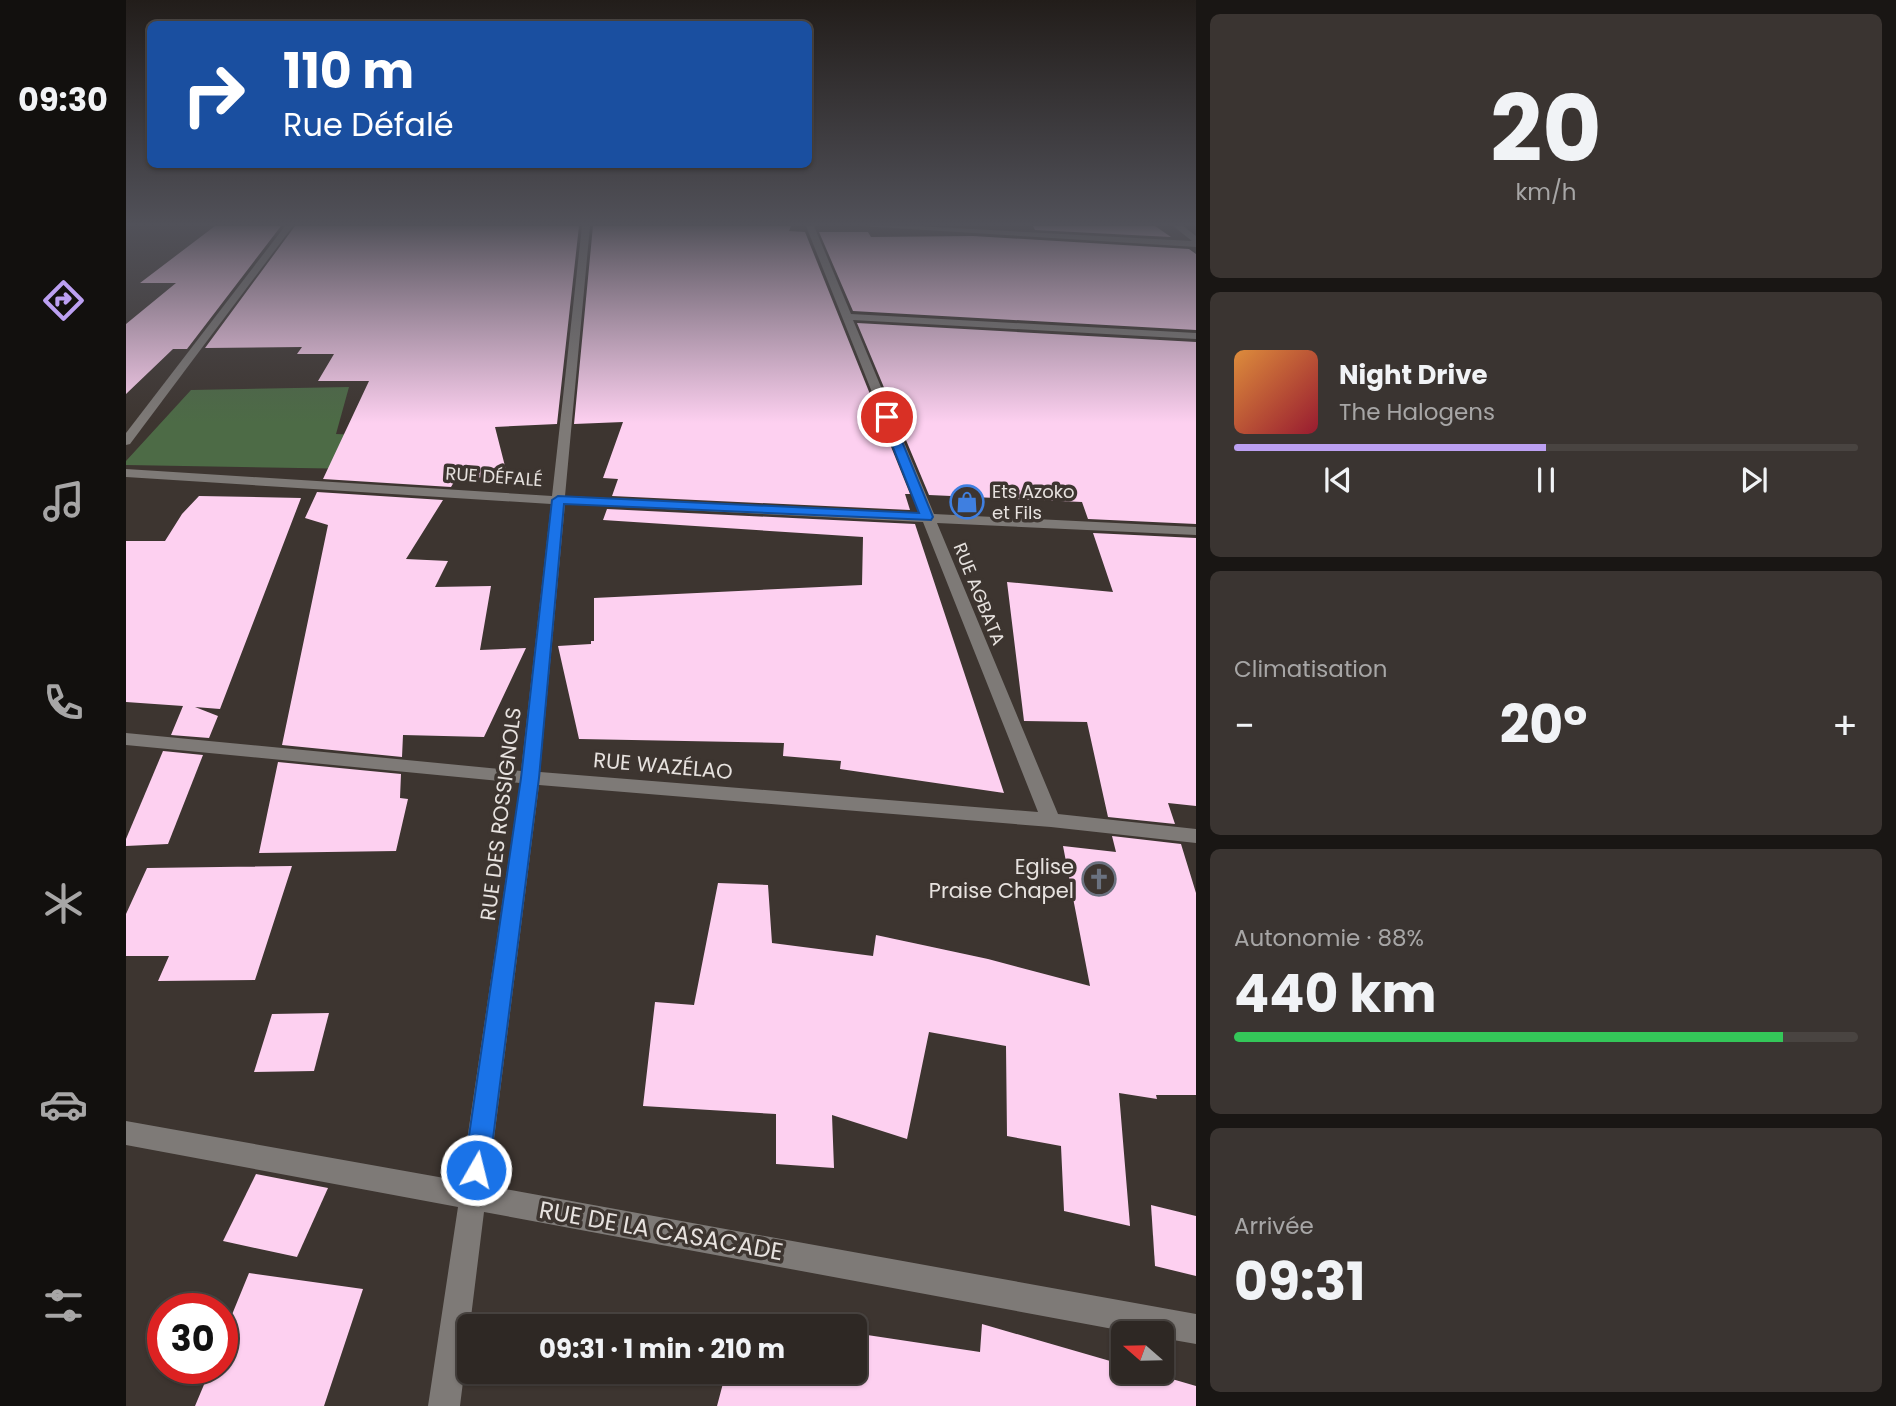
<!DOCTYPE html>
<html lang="fr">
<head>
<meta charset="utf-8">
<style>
  body { margin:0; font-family:Poppins,sans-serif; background:#3a3431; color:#f1f3f6; height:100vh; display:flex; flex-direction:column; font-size:26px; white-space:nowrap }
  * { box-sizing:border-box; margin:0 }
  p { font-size:23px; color:#a7a6a6 }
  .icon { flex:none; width:38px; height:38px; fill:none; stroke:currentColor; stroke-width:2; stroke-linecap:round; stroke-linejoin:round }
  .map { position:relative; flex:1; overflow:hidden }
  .sheet { display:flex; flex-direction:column; gap:14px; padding:14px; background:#191614; width:700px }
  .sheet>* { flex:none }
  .guide { position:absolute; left:21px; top:21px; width:665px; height:147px; border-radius:10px; box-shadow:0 2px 5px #0004,0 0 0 2px #494441; background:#1a4fa0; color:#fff; overflow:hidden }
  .needle { width:46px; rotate:290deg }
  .controls { position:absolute; left:985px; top:1321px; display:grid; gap:14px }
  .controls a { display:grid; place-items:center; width:63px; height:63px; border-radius:10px; background:#2e2824; box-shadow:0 2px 5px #0004,0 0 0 2px #494441; font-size:35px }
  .speed { position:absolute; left:21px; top:1293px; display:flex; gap:14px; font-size:35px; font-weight:700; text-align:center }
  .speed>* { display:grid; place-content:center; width:91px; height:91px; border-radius:50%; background:#2e2824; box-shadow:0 2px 5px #0004,0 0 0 2px #494441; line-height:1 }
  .speed .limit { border:10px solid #d22; background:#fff; color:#111 }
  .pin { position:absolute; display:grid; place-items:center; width:60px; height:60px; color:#fff; margin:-30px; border:4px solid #fff; border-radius:50%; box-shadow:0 2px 7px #0007 }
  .me { position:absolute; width:77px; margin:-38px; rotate:8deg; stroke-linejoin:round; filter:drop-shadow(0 0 5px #0008) }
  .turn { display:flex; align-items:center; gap:24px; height:147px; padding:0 21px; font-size:32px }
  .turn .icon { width:91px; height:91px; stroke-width:2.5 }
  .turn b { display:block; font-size:49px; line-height:60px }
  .big { font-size:52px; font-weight:700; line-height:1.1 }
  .sheet .widget { flex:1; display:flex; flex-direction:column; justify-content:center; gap:10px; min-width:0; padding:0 24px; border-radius:10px; background:#3a3431 }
  .sheet .dial { align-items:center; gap:0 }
  .dial b { font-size:91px; line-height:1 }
  .song { display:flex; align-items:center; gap:21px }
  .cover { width:84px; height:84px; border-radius:10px; background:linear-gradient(135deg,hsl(30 70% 55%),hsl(350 70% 35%)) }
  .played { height:7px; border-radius:4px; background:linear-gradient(90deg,#bca0f2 50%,#494441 50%) }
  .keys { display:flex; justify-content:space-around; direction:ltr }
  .heat { display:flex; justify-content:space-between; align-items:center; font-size:38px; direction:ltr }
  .charge { height:10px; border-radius:5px; background:linear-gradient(90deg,#34c759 88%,#494441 0) }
  .trip { position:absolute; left:331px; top:1314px; width:410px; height:70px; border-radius:10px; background:#2e2824; box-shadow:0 2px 5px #0004,0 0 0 2px #494441; font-weight:700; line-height:70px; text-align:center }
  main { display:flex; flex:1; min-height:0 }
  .tabs { display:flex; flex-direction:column; width:126px; justify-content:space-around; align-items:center; background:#12100e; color:#a7a6a6 }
  .tabs .icon { width:49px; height:49px }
  .tabs .selected { color:#bca0f2 }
  .tabs b { font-size:32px; color:#f1f3f6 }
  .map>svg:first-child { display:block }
  .green { fill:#4d6b46 }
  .building { fill:#fdd0f0 }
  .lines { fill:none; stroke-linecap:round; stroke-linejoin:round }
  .minor { fill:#7e7a77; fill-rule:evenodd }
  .route { fill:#1a73e8; stroke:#114b97; stroke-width:2 }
  .labels { text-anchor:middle; stroke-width:7; stroke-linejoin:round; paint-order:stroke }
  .far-street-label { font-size:18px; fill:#e7e2df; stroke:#3d3530 }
  .far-poi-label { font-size:18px; fill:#e7e2df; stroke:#3d3530; text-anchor:start }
  .street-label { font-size:21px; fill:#e7e2df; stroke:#3d3530 }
  .poi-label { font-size:21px; fill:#e7e2df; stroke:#3d3530; text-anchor:end }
  .near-street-label { font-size:24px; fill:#e7e2df; stroke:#3d3530 }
</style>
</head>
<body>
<main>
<nav class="tabs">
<b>09:30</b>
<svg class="icon selected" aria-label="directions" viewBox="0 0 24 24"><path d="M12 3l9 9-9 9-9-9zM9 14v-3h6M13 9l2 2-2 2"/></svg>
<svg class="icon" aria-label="music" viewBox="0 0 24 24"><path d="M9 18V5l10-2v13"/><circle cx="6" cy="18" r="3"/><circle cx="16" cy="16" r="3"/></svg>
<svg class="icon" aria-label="phone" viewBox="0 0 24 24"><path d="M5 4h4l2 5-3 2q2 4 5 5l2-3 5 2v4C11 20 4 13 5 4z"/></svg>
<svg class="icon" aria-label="climate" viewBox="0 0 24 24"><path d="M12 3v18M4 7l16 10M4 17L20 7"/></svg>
<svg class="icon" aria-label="car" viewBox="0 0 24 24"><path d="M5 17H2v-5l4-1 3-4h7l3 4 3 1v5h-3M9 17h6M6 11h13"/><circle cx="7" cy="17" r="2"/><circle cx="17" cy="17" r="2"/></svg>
<svg class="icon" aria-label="filters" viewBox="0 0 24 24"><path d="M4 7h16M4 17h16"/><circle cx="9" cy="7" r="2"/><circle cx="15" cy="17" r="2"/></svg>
</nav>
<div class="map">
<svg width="1070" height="1406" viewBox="0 0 1070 1406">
  <rect width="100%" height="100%" fill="#3d3530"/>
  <!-- green -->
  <path class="green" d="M223 387 210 434 254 436 234 469 0 465V461L65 390Z"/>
  <!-- building -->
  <g class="building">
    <path d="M89 226H155L61 349H47L0 394V324L50 283H14Z"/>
    <path d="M169 226H453L431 424 369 427 382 478 331 477 325 487 197 479 243 381H192L208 354H171L176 347 79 348Z"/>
    <path d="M467 226H665L663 231 679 232 784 494H779L784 510 486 496 492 479 477 478 497 422 448 424Z"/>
    <path d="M907 226H1029L1045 237 909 230Z"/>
    <path d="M693 232H742L745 237 847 236 1063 249 1070 254V330L727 311Z"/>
    <path d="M731 323 1070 342V524L962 519 956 502 803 495Z"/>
    <path d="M191 492 317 500 280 559 322 561 309 587 365 586 354 650 400 648 358 737 277 735 276 757 156 745 202 525 179 518Z"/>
    <path d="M73 496 175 498 94 709 69 707 92 716 83 738 45 735 57 706 0 702V541H39L56 514Z"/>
    <path d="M481 509 789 524 878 793 714 769 715 761 657 756 658 743 453 739 432 646 465 644V641H468V598L736 585 737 537 477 520Z"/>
    <path d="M967 533 1070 538V806L1042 803 1049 824 982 817 961 722 898 721 881 582 987 592Z"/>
    <path d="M37 751 77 755 42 844 0 846V839Z"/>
    <path d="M152 762 275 774 274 798 282 799 270 851 133 853Z"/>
    <path d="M986 836 1055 844 1070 893V1095H1030L1031 1099 993 1093 1004 1226 938 1211 935 1146 881 1136 880 1046 803 1032 781 1139 706 1115 708 1168 650 1164V1114L517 1106 529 1002 568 1005 592 883 642 885 646 943 747 956 750 935 862 959 964 986 937 846 990 852Z"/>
    <path d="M166 866 129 980 32 981 43 956H0V914L21 868Z"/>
    <path d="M203 1013 188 1071 128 1072 146 1014Z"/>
    <path d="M130 1174 202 1188 171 1257 97 1241Z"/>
    <path d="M1025 1205 1070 1216V1276L1029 1266Z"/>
    <path d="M123 1273 237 1289 198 1406H69L85 1368H96V1339Z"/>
    <path d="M615 1315 682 1325 690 1326H612Z"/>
    <path d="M856 1324 998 1365V1372H1022L1070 1386V1406H591L600 1372H728V1333L854 1352Z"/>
  </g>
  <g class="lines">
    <!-- minor -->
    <g class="minor">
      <path d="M159 226H167L4 444 0 445V433Z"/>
      <path d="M456 226H464L439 496 794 513 680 226H688L725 314 1070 333V339L727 320 808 514 1070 527V535L811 523 932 814 1070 829V843L925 827 413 785 362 1186 1070 1314V1344L1036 1338V1334H1014L358 1212 334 1406H302L332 1207 0 1145V1121L335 1181 394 783 0 745V733L395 771 425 504 0 477V469L426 496ZM439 504 797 522 912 812 414 772Z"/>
      <path d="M735 226H791L1066 241 1047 226H1057L1070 236V247Z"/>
    </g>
  </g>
  <!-- sky -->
  <linearGradient id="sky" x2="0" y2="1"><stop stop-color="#221d1a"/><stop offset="0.53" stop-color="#515159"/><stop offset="1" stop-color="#515159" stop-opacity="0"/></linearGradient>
  <rect width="1070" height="423" fill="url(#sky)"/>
  <!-- route -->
  <path class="route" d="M761 414 766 417 807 517 805 520 438 504 413 778 363 1170 359 1178 350 1182 342 1178 338 1170 395 778 426 500 432 496 793 513 755 417Z"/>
  <!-- icons -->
  <defs>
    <symbol id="shop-ring" viewBox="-11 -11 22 22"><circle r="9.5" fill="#3d3530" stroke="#3f7fe0" stroke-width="1.5"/><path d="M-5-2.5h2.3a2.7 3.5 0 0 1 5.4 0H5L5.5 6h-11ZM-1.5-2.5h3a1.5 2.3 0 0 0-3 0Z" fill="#3f7fe0"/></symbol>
    <symbol id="church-ring" viewBox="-11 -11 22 22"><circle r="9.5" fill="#3d3530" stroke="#6b7280" stroke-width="1.5"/><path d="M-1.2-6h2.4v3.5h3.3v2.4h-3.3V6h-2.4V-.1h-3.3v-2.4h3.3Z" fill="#6b7280"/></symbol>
  </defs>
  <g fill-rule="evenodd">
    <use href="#shop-ring" x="822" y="483" width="38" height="38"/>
    <use href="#church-ring" x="954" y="860" width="38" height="38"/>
  </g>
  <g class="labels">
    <!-- far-street labels -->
    <g class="far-street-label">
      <text transform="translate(368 477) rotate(4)" y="6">RUE DÉFALÉ</text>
      <text transform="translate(853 594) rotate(68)" y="6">RUE AGBATA</text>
    </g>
    <!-- far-poi labels -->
    <g class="far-poi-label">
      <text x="866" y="498">Ets Azoko<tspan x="866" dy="21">et Fils</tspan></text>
    </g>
    <!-- street labels -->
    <g class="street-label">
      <text transform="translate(537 766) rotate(5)" y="7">RUE WAZÉLAO</text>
      <text transform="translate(375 814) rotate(-83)" y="7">RUE DES ROSSIGNOLS</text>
    </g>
    <!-- poi labels -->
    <g class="poi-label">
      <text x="948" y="874">Eglise<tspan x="948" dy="24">Praise Chapel</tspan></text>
    </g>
    <!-- near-street labels -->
    <g class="near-street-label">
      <text transform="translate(535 1231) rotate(10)" y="8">RUE DE LA CASACADE</text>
    </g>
  </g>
</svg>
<div class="controls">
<a><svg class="needle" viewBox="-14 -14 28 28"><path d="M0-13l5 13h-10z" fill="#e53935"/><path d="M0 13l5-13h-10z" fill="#a7a6a6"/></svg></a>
</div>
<div class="speed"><div class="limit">30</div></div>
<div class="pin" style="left:761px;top:417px;background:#d93025"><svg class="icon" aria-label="arrive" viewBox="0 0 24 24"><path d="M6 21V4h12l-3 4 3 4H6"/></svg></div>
<svg class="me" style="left:350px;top:1170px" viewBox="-20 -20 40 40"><circle r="17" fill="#1a73e8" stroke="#fff" stroke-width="3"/><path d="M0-11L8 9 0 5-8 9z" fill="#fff"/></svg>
<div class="trip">09:31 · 1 min · 210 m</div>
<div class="guide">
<div class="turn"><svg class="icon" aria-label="right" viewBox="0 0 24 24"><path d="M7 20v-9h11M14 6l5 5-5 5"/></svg><div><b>110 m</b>Rue Défalé</div></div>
</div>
</div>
<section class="sheet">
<div class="widget dial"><b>20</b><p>km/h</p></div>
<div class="widget">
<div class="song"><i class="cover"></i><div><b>Night Drive</b><p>The Halogens</p></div></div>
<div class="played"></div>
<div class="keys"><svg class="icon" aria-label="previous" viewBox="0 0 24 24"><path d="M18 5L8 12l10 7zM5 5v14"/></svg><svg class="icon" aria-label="pause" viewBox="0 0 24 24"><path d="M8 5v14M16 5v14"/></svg><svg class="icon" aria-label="next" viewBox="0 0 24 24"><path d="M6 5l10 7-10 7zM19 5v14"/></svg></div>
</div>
<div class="widget"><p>Climatisation</p>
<div class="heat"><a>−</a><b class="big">20°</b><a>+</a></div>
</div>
<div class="widget"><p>Autonomie · 88%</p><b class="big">440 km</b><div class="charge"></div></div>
<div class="widget"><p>Arrivée</p><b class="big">09:31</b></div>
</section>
</main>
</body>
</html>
